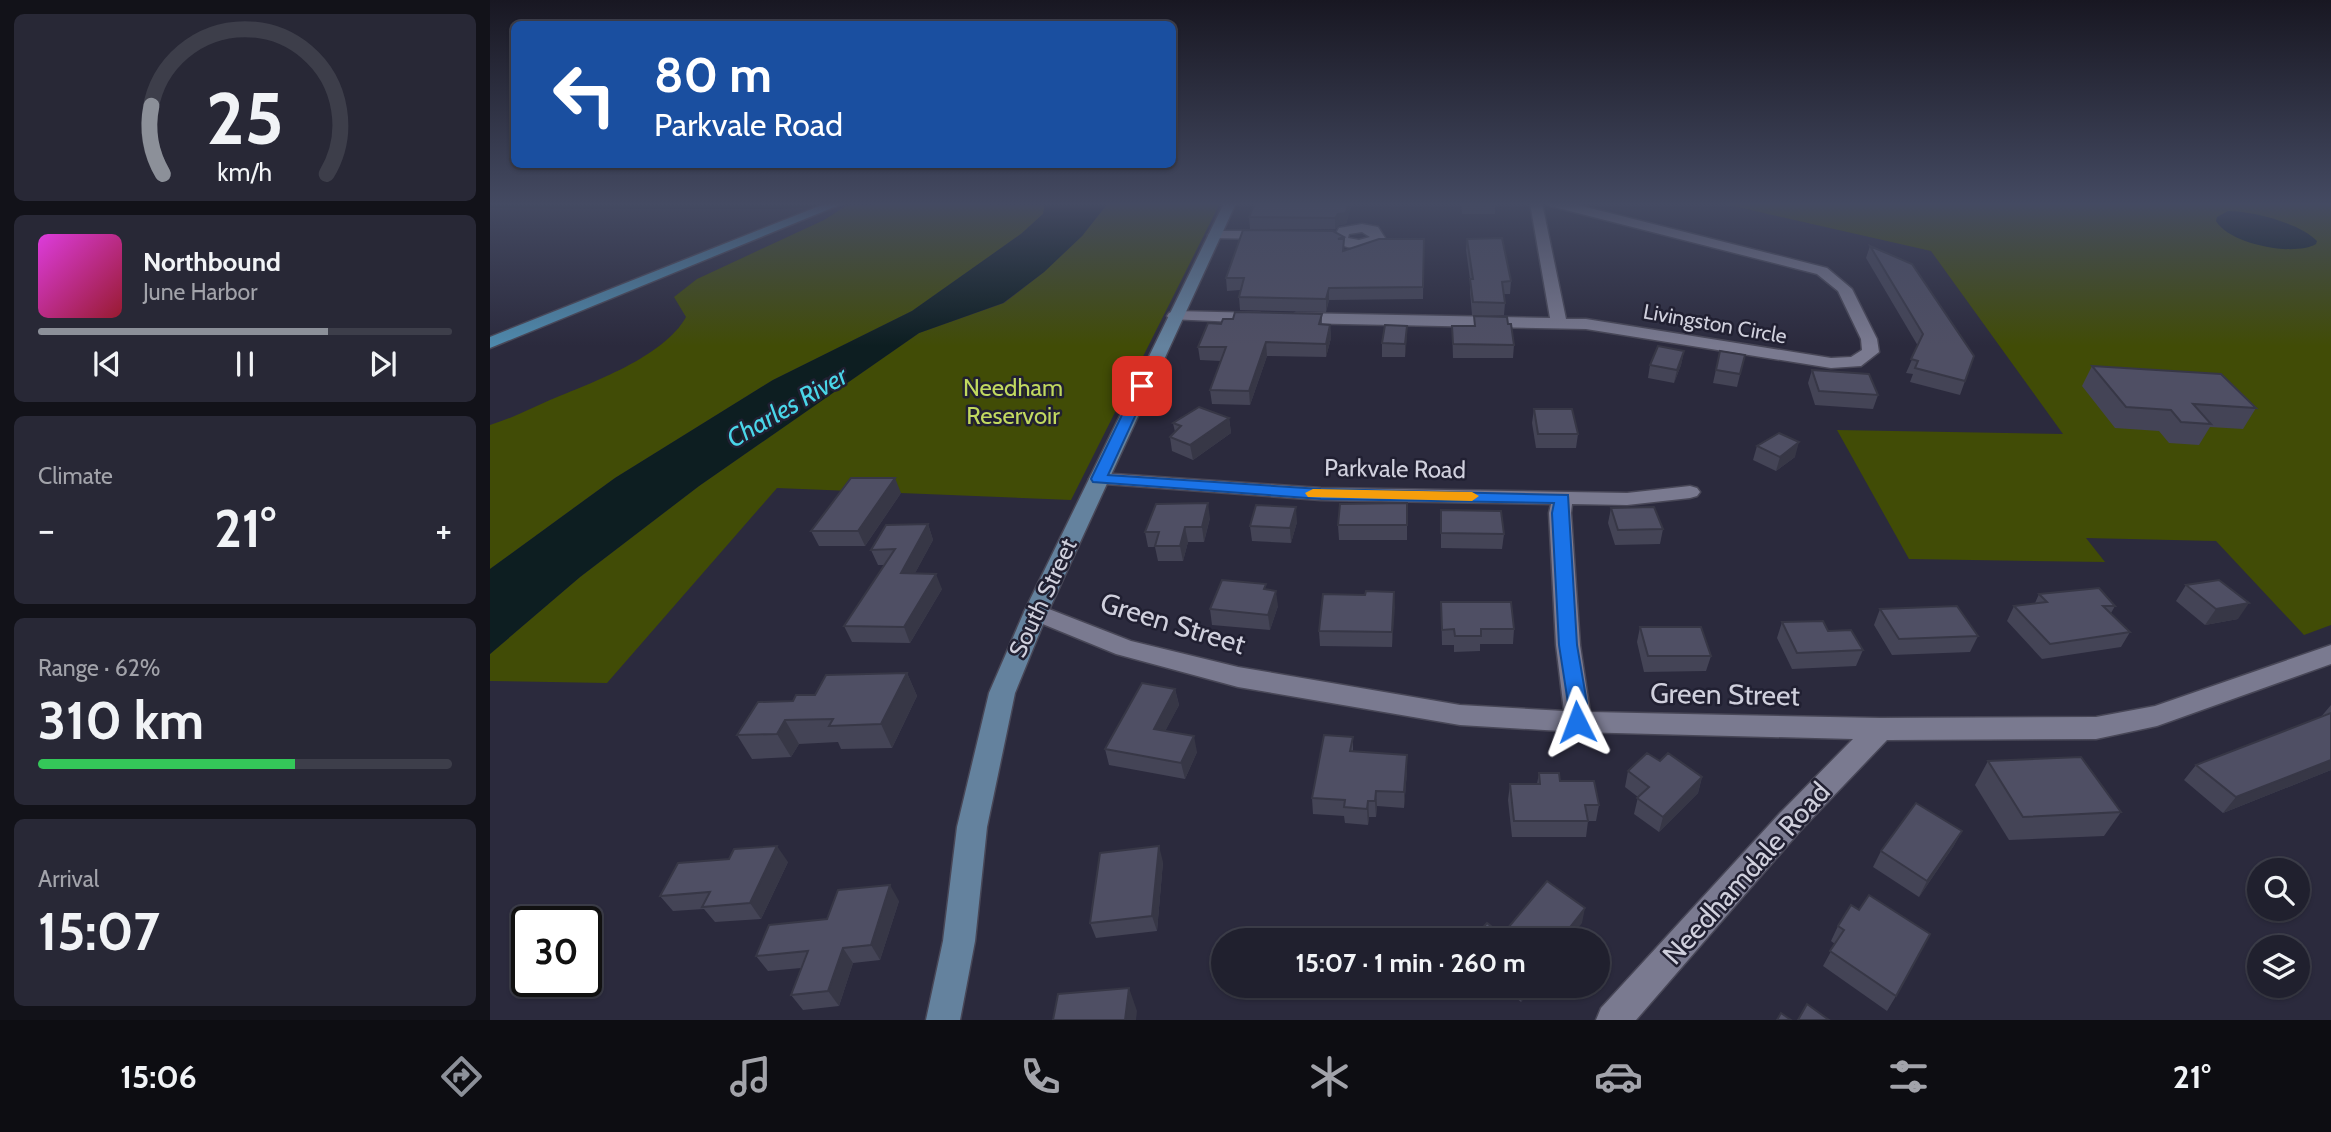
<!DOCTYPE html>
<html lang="en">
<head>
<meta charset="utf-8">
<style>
  body { margin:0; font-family:Cabin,sans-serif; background:#282836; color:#f1f3f6; height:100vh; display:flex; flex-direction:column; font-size:26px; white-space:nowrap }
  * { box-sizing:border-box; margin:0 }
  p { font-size:23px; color:#a2a3aa }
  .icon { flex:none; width:38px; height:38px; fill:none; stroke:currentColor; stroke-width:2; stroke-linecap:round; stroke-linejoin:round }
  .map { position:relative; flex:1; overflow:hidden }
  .sheet { display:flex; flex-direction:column; gap:14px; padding:14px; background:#121219; width:490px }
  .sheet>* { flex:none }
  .banner { position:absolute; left:21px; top:21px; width:665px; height:147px; border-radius:10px; box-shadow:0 2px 5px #0004,0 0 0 2px #3d3e4a; background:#1a4fa0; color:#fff; overflow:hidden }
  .tools { position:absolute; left:1757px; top:858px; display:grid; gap:14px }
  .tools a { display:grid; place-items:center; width:63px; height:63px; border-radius:50%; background:#20202e; box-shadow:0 2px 5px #0004,0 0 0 2px #3d3e4a; font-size:35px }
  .speed { position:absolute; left:21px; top:906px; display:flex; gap:14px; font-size:35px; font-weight:700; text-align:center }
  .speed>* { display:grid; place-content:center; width:91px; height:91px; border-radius:50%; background:#20202e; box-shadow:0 2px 5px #0004,0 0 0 2px #3d3e4a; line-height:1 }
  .speed .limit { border:4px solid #111; border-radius:10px; background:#fff; color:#111 }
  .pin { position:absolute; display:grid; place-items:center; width:60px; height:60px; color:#fff; margin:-30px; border-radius:14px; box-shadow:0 4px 10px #0006 }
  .me { position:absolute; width:77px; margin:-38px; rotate:357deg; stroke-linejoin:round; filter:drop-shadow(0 0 5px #0008) }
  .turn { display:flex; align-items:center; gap:24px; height:147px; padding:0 28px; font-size:32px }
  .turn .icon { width:91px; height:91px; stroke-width:2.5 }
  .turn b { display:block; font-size:49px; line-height:60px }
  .big { font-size:52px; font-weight:700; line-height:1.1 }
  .sheet .widget { flex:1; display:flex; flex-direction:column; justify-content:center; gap:10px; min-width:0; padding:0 24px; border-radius:10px; background:#282836 }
  .sheet .dial { align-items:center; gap:0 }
  .dial svg { height:182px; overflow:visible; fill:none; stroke:#3d3e4a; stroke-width:7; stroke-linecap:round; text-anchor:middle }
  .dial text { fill:#f1f3f6; stroke:none }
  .song { display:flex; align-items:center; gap:21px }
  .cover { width:84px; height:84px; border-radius:10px; background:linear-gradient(135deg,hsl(300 70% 55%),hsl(350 70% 35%)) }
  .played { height:7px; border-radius:4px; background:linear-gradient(90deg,#8c9099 70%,#3d3e4a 70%) }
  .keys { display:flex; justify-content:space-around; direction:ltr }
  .heat { display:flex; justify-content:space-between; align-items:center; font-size:38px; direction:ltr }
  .charge { height:10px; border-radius:5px; background:linear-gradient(90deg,#34c759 62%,#3d3e4a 0) }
  .trip { position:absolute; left:721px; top:928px; width:399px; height:70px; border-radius:35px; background:#20202e; box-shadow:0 2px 5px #0004,0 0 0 2px #3d3e4a; font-weight:700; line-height:70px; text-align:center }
  .menu { display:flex; height:112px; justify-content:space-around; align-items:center; background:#0d0d12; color:#a2a3aa }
  .menu .icon { width:49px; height:49px }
  .menu .on { color:#8c9099 }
  .menu b { font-size:32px; color:#f1f3f6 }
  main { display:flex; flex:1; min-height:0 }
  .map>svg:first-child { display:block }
  .green { fill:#414c06 }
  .water { fill:#0d1e21 }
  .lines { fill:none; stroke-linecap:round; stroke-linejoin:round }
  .street-casing { stroke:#484757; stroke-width:3 }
  .secondary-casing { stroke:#484757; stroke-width:3 }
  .primary-casing { stroke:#484757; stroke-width:3 }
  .street { fill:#7a7a90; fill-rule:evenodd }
  .secondary { fill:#64829e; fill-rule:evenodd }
  .primary { fill:#4e89ac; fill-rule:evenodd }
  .wall { fill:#444456 }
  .shaded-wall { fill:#373746 }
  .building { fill:#4f4f64; stroke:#373746; stroke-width:2 }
  .route { fill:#1a73e8; stroke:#114b97; stroke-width:2 }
  .slow { fill:#f59e0b }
  .labels { text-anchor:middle; stroke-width:5; stroke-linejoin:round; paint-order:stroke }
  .far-street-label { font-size:21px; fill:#d0d0dd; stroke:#212032 }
  .park-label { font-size:24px; fill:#c1d95f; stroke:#212032 }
  .street-label { font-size:24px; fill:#d0d0dd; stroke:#212032 }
  .water-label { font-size:26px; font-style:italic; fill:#4ad6e9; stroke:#212032 }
  .near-street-label { font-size:28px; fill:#d0d0dd; stroke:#212032 }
</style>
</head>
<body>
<main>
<section class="sheet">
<div class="widget dial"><svg viewBox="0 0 100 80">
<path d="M14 69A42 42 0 1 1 86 69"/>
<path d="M14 69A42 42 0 0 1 9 39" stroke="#8c9099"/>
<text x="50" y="56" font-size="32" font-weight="700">25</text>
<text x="50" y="72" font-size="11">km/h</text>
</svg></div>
<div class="widget">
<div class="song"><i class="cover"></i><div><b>Northbound</b><p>June Harbor</p></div></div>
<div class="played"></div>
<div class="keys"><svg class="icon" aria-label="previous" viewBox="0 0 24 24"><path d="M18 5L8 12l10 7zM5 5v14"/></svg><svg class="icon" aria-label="pause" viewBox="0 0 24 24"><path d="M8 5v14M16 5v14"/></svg><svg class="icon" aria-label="next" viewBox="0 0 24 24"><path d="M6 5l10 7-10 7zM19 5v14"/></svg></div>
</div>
<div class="widget"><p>Climate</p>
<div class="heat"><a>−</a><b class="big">21°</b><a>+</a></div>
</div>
<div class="widget"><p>Range · 62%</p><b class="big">310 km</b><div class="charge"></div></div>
<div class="widget"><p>Arrival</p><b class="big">15:07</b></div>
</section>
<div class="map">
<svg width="1841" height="1020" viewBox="0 0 1841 1020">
  <rect width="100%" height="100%" fill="#2b2a3d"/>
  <!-- green -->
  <g class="green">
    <path d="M407 203 555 205 553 214 531 234 422 311 283 380 125 478 0 569V425C20 419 40 409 60 400 101 383 174 357 196 317L184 297 207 279 334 220 356 206Z"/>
    <path d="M618 203H730L581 500 287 488 117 683 0 681V654L90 577 209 486 429 333 514 303 554 272 592 236Z"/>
    <path d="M1230 203H1841V625L1814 635 1726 541 1596 538 1615 562 1419 559 1347 430 1573 434 1441 251Z"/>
  </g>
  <!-- water -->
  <g class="water">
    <path d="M0 203H407L284 209 0 208Z"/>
    <path d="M552 203H618L592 236 554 272 513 303 429 333 209 486 90 577 0 654V569L125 478 283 380 422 311 531 234 553 214 555 205Z"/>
    <path d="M1738 211C1762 211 1810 223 1827 241L1826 244C1804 257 1739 244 1726 221L1727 217Z"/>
  </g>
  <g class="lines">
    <defs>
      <g id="street">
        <path d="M1040 203H1052L1076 319H1096L1341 358 1361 357 1372 350 1371 339 1348 291 1327 274 1060 206 1059 203H1080L1337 268 1362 289 1387 339 1389 352 1371 366 1341 368 1096 329 806 323 798 318 806 313 1060 318Z"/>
        <path d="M872 224 888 227 895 238 893 241C878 250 856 252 843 239L849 228ZM872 232 880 237 869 240 858 238 859 234Z"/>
        <path d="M725 231H778L785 235 778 239 720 238 718 235Z"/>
        <path d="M685 311 770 313 778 318 770 323 679 319 677 316 679 313Z"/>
        <path d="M609 473 831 488 1137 493 1200 486 1207 488 1210 492 1207 496 1200 498 1137 505 1082 504 1081 513 1090 645 1100 712 1390 718 1606 717 1665 706 1841 645V664L1667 726 1606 739 1397 740 1310 831 1146 1020H1106L1111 1008 1290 813 1363 739 1087 732 970 725 748 687 626 654 538 618 534 612 538 606 546 604 641 641 748 667 970 705 1074 711 1066 645 1059 513 1061 504 831 500 602 483 599 479 602 475Z"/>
      </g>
      <path id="secondary" d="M734 203H746L558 612 525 693 497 827 485 941 470 1020H436L453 941 467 827 499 693 534 612Z"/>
      <path id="primary" d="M337 203H354L0 348V337Z"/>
    </defs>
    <!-- street casing -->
    <use href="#street" class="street-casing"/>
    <!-- secondary casing -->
    <use href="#secondary" class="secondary-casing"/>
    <!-- primary casing -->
    <use href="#primary" class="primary-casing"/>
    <!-- street -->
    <use href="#street" class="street"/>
    <!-- secondary -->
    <use href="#secondary" class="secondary"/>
    <!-- primary -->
    <use href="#primary" class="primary"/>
  </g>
  <!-- wall -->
  <g class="wall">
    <path d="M765 203H862L856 224 849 225 845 229H760L759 217Z"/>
    <path d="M971 203H1005V214H972Z"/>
    <path d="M854 237V250L934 239 933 299 839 300 836 312 750 310 749 297 750 290 737 291 736 278Z"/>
    <path d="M977 239 1021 281 1020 294H1013L1015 303 1014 315H982L980 292V279L976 250Z"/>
    <path d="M1380 246 1484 356 1470 395 1420 382 1423 374 1416 373 1428 346 1376 258Z"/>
    <path d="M832 314V324L840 325 841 338 836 357 777 356 760 405 722 404 720 390 731 361 710 360 708 347 731 324 743 319Z"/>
    <path d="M984 316 1018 324 1024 345 1023 358H963L962 326H984Z"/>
    <path d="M917 326 915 357H892V343Z"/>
    <path d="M1194 351 1191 365 1184 383 1158 378 1160 365Z"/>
    <path d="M1230 351 1255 355 1247 387 1223 383Z"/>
    <path d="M1602 366 1766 408 1753 429 1720 427 1709 445 1679 443 1669 431 1625 428 1592 386Z"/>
    <path d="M1322 370 1388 395 1383 409 1325 405 1318 383Z"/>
    <path d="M1044 409 1088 434 1086 448H1046L1042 423Z"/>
    <path d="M739 418 741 433 703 460 682 451 680 437 685 432 683 423Z"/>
    <path d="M1267 446 1305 457 1286 471 1263 460Z"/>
    <path d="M411 493 375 546H329L321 531Z"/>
    <path d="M917 503V540H849L848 525Z"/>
    <path d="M1121 508 1173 529 1170 544 1125 545 1118 523Z"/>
    <path d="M951 510 1014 534 1012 549 951 548Z"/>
    <path d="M720 518 714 542H698L693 561H668L665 547H658L655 532Z"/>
    <path d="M807 522 801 543 762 541 760 526Z"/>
    <path d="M438 524 443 540 425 573 452 589 420 643 362 642 354 626 395 565H388L381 550Z"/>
    <path d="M1696 585 1748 619 1715 625 1686 601Z"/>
    <path d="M904 592 902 647 830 646 829 631 875 595Z"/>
    <path d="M1549 594 1625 606 1621 613 1640 632 1631 647 1552 659 1517 621 1524 606 1545 603Z"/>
    <path d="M951 602 1024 629 1023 644H990V651L964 652V645H952Z"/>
    <path d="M788 606 780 630 722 625 720 609Z"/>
    <path d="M1390 609 1488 636 1480 652 1402 655 1384 625Z"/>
    <path d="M1292 622 1338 631 1373 650 1366 666 1302 669 1287 638Z"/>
    <path d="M1150 627 1221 656 1216 671 1154 672 1147 642Z"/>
    <path d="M417 673 427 696 402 748 351 749 348 742 309 744 301 757 262 759 247 735 303 701Z"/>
    <path d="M685 689 689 705 675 731 707 752 695 779 619 765 615 749Z"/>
    <path d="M1841 705V770L1733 813 1694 780 1706 765 1830 718Z"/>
    <path d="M863 737V751L917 755V771L914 808 887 806 886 817H879L878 825 855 823 854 816 823 814 822 798Z"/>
    <path d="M1170 761 1212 777 1208 793 1169 832 1144 814 1148 797 1135 787 1138 771Z"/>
    <path d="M1498 761 1631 812 1614 836 1519 840 1485 785Z"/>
    <path d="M1049 773 1109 805 1106 821H1098L1096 837H1022L1018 800 1020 784H1047Z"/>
    <path d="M1472 831 1463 847 1429 897 1383 867 1391 851Z"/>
    <path d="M298 862 271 919 225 922 214 909 183 911 170 896Z"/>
    <path d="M673 862 667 931 606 938 600 923Z"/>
    <path d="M409 901 390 960 363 963 349 1006 313 1010 301 995 311 968 278 971 266 956 337 919Z"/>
    <path d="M1361 905 1406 996 1397 1011 1333 966 1345 944 1341 941 1348 926Z"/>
    <path d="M1011 985H1044L1031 1002Z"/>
  </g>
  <!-- shaded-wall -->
  <g class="shaded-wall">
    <path d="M858 203H862L856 224 849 225 845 229V218Z"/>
    <path d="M839 288V300L836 312V299Z"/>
    <path d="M840 325 841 338 836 357V344Z"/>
    <path d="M917 326V339L915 357V344Z"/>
    <path d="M776 342 777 356 760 405 759 391Z"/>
    <path d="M1194 351 1191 365 1184 383 1187 370Z"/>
    <path d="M739 418 741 433 703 460 700 445Z"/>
    <path d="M1309 442 1305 457 1286 471 1290 457Z"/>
    <path d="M405 478 411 493 375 546 368 531Z"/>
    <path d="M718 503 720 518 714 542 712 527Z"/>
    <path d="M806 507 807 522 801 543 800 528Z"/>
    <path d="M438 524 443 540 417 588 411 573Z"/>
    <path d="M695 527 698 542 693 561 690 546Z"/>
    <path d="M446 574 452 589 420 643 414 627Z"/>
    <path d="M786 591 788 606 780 630 778 615Z"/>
    <path d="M904 592 905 607 902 647V632Z"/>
    <path d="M1759 603 1748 619 1715 625 1726 609Z"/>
    <path d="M417 673 427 696 402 748 391 724Z"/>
    <path d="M685 689 689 705 668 745 664 729Z"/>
    <path d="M295 720 309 744 301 757 287 734Z"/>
    <path d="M704 736 707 752 695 779 691 763Z"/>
    <path d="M917 755V771L914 808V792Z"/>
    <path d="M1841 760V770L1733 813 1746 797Z"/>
    <path d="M1212 777 1208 793 1169 832 1173 817Z"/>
    <path d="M886 791 887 806 886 817 885 801Z"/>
    <path d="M878 801 879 817 878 825 877 809Z"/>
    <path d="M1472 831 1463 847 1429 897 1437 881Z"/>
    <path d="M287 846 298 862 271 919 260 903Z"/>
    <path d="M669 846 673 862 667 931 662 916Z"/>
    <path d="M400 885 409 901 390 960 381 945Z"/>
    <path d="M1095 908 1092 923 1079 940H1070Z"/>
    <path d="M353 948 363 963 349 1006 338 991Z"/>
    <path d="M1034 985H1044L1031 1002 1033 987Z"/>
    <path d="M639 988 647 1011 646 1020H635Z"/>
  </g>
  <!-- building -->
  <g class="building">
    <path d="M765 203H858L856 213 848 214 845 218 759 217Z"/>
    <path d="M753 230 843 231 854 237 848 239H854L853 251 889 239H934L933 287 839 288 836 299 749 297 754 278H736Z"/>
    <path d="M1012 238 1021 281 1012 282 1015 303 983 302 980 279H983L977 239Z"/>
    <path d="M1380 246 1422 264 1484 356 1475 381 1425 368 1428 361 1421 359 1433 334Z"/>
    <path d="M745 312 832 314 829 324 840 325 836 344 776 342 759 391 720 390 736 347H708L718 323 731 324 733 319H743Z"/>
    <path d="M984 316 1017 317 1018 324H1021L1024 345 963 344 962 326H985Z"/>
    <path d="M895 325 917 326 915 344 892 343Z"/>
    <path d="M1168 346 1194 351 1187 370 1160 365Z"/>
    <path d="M1230 351 1255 355 1250 374 1226 370Z"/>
    <path d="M1602 366 1731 374 1766 408 1703 404 1721 424 1691 422 1681 410 1636 407Z"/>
    <path d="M1322 370 1379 374 1388 395 1329 391Z"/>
    <path d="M709 407 739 418 700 445 680 437 691 426 683 423Z"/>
    <path d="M1044 409H1082L1088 434H1048Z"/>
    <path d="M1289 433 1309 442 1290 457 1267 446Z"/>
    <path d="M361 478H405L368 531H321Z"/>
    <path d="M718 503 712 527H695L690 546H665L669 532H655L666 504Z"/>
    <path d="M917 503V525H848L850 504Z"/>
    <path d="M766 505 806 507 800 528 760 526Z"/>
    <path d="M1164 507 1173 529 1128 530 1121 508Z"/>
    <path d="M951 510 1011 511 1014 534 951 533Z"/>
    <path d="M438 524 411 573 446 574 414 627 354 626 405 549 381 550 396 525Z"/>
    <path d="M732 580 776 584 774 589 786 591 778 615 720 609Z"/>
    <path d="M1729 580 1759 603 1726 609 1696 585Z"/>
    <path d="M1609 588 1625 606H1613L1640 632 1560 644 1524 606 1557 602 1549 594Z"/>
    <path d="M876 591 904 592 902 632 829 631 833 594 875 595Z"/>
    <path d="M951 602H1021L1024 629H991V636H965L964 629 952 630Z"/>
    <path d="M1467 606 1488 636 1409 639 1390 609Z"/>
    <path d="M1333 621 1338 631 1361 630 1373 650 1307 653 1292 622Z"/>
    <path d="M1150 627H1211L1221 656H1158Z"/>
    <path d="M417 673 391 724 339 726 343 719 295 720 287 734 247 735 268 702 303 701 306 695H325L336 675Z"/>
    <path d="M652 683 685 689 664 729 704 736 691 763 615 749Z"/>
    <path d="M1841 713V760L1746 797 1706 765Z"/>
    <path d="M834 735 863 737 860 751 917 755 914 792 886 791 885 801H878L877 809 854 807 855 800 822 798Z"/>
    <path d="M1157 753 1170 761 1178 753 1212 777 1173 817 1147 798 1159 787 1138 771Z"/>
    <path d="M1591 757 1631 812 1533 817 1498 761Z"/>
    <path d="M1049 773H1069L1070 781H1104L1109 805H1095L1098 821H1024L1020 784H1050Z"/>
    <path d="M1426 803 1472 831 1437 881 1391 851Z"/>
    <path d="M287 846 260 903 212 907 220 892 170 896 188 863 239 859 244 849Z"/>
    <path d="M669 846 662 916 600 923 610 853Z"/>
    <path d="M1057 881 1095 908 1070 940H982L997 923 1012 935Z"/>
    <path d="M400 885 381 945 353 948 338 991 301 995 318 951 266 956 279 925 337 919 348 890Z"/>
    <path d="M1379 895 1440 934 1406 996 1340 951 1354 930 1348 926 1361 905 1369 910Z"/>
    <path d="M639 988 635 1020H563L568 994Z"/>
    <path d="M1317 1004 1339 1020H1308Z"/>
    <path d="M1291 1013 1301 1020H1287Z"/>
  </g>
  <!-- sky -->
  <linearGradient id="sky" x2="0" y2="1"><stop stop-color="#181722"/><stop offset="0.59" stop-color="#444a62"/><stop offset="1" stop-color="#444a62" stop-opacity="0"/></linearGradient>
  <rect width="1841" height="346" fill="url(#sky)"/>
  <!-- route -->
  <path class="route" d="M652 382 659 386 618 475 831 489 1078 495 1087 645 1097 703 1094 727 1087 730 1079 727 1076 722 1078 703 1069 645 1062 513 1064 503 831 499 603 482 601 479 646 386Z"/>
  <!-- slow -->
  <path class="slow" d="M823 489 982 492 989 496 982 501 818 497 815 493Z"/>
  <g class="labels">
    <!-- far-street labels -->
    <g class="far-street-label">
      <text transform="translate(1225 324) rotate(10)" y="7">Livingston Circle</text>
    </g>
    <!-- park labels -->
    <g class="park-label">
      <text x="523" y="396">Needham<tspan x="523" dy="28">Reservoir</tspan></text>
    </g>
    <!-- street labels -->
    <g class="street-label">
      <text transform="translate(905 469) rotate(1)" y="8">Parkvale Road</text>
      <text transform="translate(553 598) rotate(-65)" y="8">South Street</text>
    </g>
    <!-- water labels -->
    <g class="water-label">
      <text transform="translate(297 407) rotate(-30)" y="9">Charles River</text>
    </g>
    <!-- near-street labels -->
    <g class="near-street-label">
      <text transform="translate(683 623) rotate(17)" y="10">Green Street</text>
      <text transform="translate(1235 694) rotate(1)" y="10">Green Street</text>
      <text transform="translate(1256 873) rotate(-48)" y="10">Needhamdale Road</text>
    </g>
  </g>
</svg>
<div class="tools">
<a><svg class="icon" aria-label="search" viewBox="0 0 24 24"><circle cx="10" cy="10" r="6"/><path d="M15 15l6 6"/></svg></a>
<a><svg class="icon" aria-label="layers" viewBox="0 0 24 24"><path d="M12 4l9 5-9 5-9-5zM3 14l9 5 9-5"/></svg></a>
</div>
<div class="speed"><div class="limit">30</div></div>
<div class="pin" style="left:652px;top:386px;background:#d93025"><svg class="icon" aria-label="arrive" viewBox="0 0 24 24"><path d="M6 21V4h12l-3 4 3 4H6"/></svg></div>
<svg class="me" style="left:1087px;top:722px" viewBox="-20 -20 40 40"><path d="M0-17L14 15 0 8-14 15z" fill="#1a73e8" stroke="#fff" stroke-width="4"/></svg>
<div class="trip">15:07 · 1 min · 260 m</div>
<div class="banner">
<div class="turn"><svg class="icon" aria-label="left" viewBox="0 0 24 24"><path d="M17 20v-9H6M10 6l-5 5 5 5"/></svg><div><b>80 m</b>Parkvale Road</div></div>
</div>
</div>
</main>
<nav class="menu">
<b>15:06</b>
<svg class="icon on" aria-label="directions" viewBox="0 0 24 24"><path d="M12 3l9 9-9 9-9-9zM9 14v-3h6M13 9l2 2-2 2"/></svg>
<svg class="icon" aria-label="music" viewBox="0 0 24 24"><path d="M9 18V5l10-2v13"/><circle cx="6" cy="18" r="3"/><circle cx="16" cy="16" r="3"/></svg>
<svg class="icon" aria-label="phone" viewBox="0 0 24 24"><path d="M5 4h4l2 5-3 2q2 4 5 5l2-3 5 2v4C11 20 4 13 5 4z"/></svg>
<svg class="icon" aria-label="climate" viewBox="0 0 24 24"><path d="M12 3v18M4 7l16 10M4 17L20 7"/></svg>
<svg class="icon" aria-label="car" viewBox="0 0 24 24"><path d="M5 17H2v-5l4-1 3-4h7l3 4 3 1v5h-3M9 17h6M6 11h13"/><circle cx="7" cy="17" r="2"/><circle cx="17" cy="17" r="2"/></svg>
<svg class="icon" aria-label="filters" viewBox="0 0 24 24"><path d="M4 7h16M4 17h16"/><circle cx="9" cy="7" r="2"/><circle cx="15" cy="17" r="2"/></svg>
<b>21°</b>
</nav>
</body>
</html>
